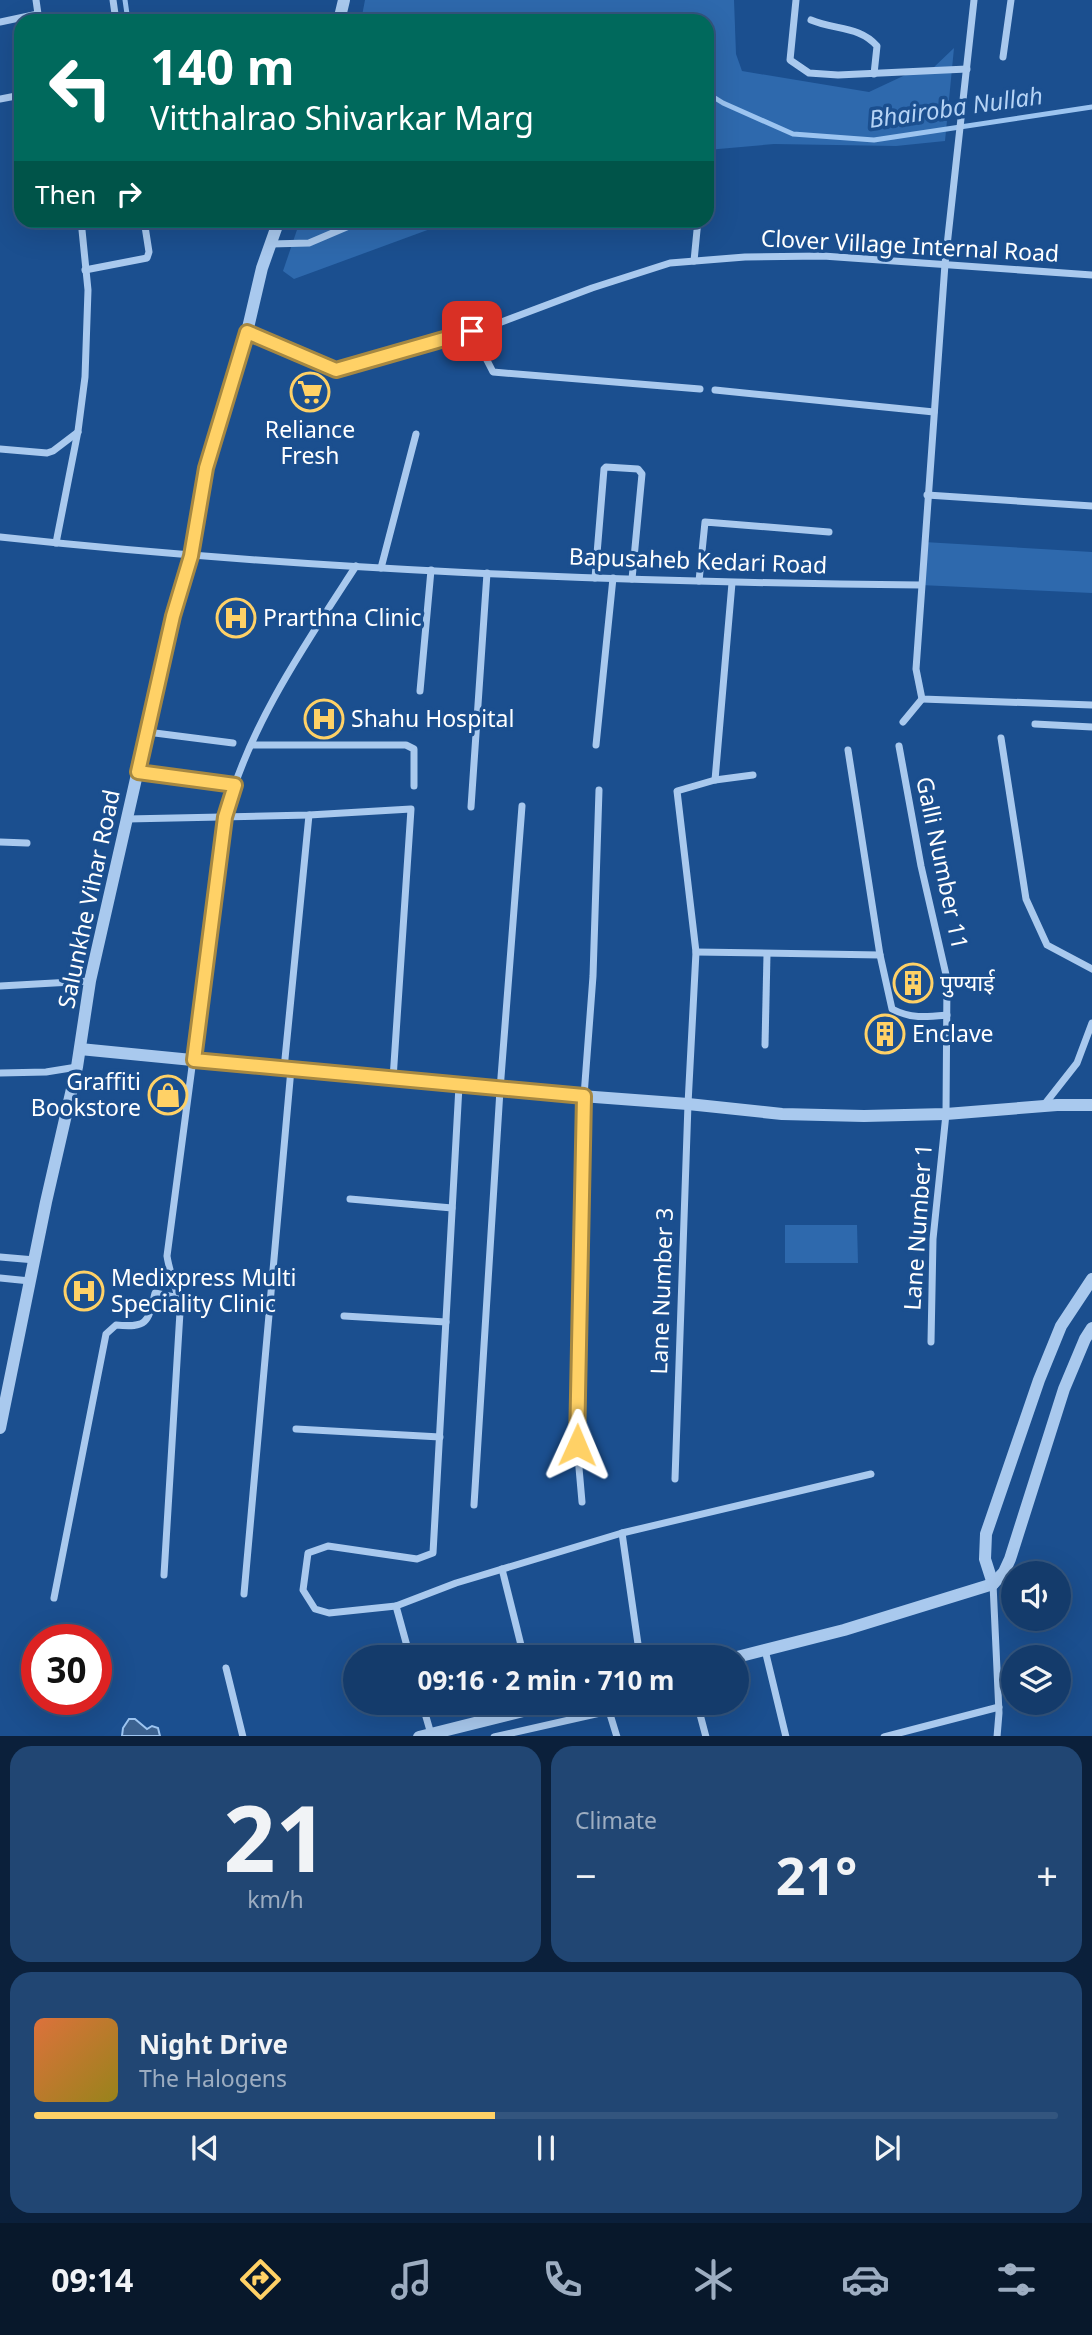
<!DOCTYPE html>
<html lang="en">
<head>
<meta charset="utf-8">
<style>
  body { margin:0; font-family:"Noto Sans","Noto Sans Devanagari",sans-serif; background:#214673; color:#f1f3f6; height:100vh; display:flex; flex-direction:column; font-size:26px; white-space:nowrap }
  * { box-sizing:border-box; margin:0 }
  p { font-size:23px; color:#9dadc1 }
  .icon { flex:none; width:38px; height:38px; fill:none; stroke:currentColor; stroke-width:2; stroke-linecap:round; stroke-linejoin:round }
  .map { position:relative; height:1736px; overflow:hidden }
  .drawer { display:flex; flex-direction:column; gap:10px; padding:10px; background:#0b203b; flex:1 }
  .drawer>* { flex:none }
  .banner { position:absolute; left:14px; top:14px; width:700px; height:214px; border-radius:21px; box-shadow:0 7px 28px #0002,0 0 0 2px #33557e; background:#00695c; color:#fff; overflow:hidden }
  .tools { position:absolute; left:1001px; top:1561px; display:grid; gap:14px }
  .tools a { display:grid; place-items:center; width:70px; height:70px; border-radius:50%; background:#143b6b; box-shadow:0 7px 28px #0002,0 0 0 2px #33557e; font-size:35px }
  .speed { position:absolute; left:21px; top:1624px; display:flex; gap:14px; font-size:35px; font-weight:700; text-align:center }
  .speed>* { display:grid; place-content:center; width:91px; height:91px; border-radius:50%; background:#143b6b; box-shadow:0 7px 28px #0002,0 0 0 2px #33557e; line-height:1 }
  .speed .limit { border:10px solid #d22; background:#fff; color:#111 }
  .pin { position:absolute; display:grid; place-items:center; width:60px; height:60px; color:#fff; margin:-30px; border-radius:14px; box-shadow:0 4px 10px #0006 }
  .me { position:absolute; width:77px; margin:-38px; rotate:1deg; stroke-linejoin:round; filter:drop-shadow(0 0 5px #0008) }
  .turn { display:flex; align-items:center; gap:24px; height:147px; padding:0 21px; font-size:32px }
  .turn .icon { width:91px; height:91px; stroke-width:2.5 }
  .turn b { display:block; font-size:49px; line-height:60px }
  .then { display:flex; align-items:center; height:66px; padding:0 21px; background:#0003; gap:14px; font-size:26px }
  .big { font-size:52px; font-weight:700; line-height:1.1 }
  .drawer .card { flex:1; display:flex; flex-direction:column; justify-content:center; gap:10px; min-width:0; padding:0 24px; border-radius:21px; background:#214673 }
  .drawer .dial { align-items:center; gap:0 }
  .dial b { font-size:91px; line-height:1 }
  .song { display:flex; align-items:center; gap:21px }
  .cover { width:84px; height:84px; border-radius:10px; background:linear-gradient(135deg,hsl(20 70% 55%),hsl(50 70% 35%)) }
  .played { height:7px; border-radius:4px; background:linear-gradient(90deg,#ffd166 45%,#33557e 45%) }
  .keys { display:flex; justify-content:space-around; direction:ltr }
  .heat { display:flex; justify-content:space-between; align-items:center; font-size:38px; direction:ltr }
  .drawer .tiles { flex:1; display:grid; gap:10px; grid-template-columns:1fr 1fr }
  .card:last-child { grid-column:span 2 }
  .trip { position:absolute; left:343px; top:1645px; width:406px; height:70px; border-radius:35px; background:#143b6b; box-shadow:0 7px 28px #0002,0 0 0 2px #33557e; font-weight:700; line-height:70px; text-align:center }
  .tabs { display:flex; height:112px; justify-content:space-around; align-items:center; background:#08182b; color:#9dadc1 }
  .tabs .icon { width:49px; height:49px }
  .tabs .active { color:#ffd166 }
  .tabs b { font-size:32px; color:#f1f3f6 }
  .map>svg:first-child { display:block }
  .green { fill:#2e69ad }
  .water { fill:#3c6290; stroke:#9cc4f0; stroke-width:2 }
  .lines { fill:none; stroke-linecap:round; stroke-linejoin:round }
  .stream { stroke:#9cc4f0; stroke-width:5 }
  .minor { stroke:#a9c9ee; stroke-width:7 }
  .tertiary { stroke:#a9c9ee; stroke-width:12 }
  .route-casing { stroke:#a68842; stroke-width:18 }
  .route { stroke:#ffd166; stroke-width:12 }
  .labels { text-anchor:middle; stroke-width:7; stroke-linejoin:round; paint-order:stroke }
  .street-label { font-size:23px; fill:#fff; stroke:#1b4f8f }
  .poi-label { font-size:23px; fill:#fff; stroke:#1b4f8f; text-anchor:start }
  .water-label { font-size:24px; font-style:italic; fill:#b5d3f5; stroke:#1b4f8f }
</style>
</head>
<body>
<div class="map">
<svg width="1092" height="1737" viewBox="0 0 1092 1737">
  <rect width="100%" height="100%" fill="#1b4f8f"/>
  <!-- green -->
  <g class="green">
    <path d="M365 0H734L736 54 742 71 869 92 916 70 932 69 954 48 945 141 896 146 774 144 707 150V21H361Z"/>
    <path d="M300 221H452L294 279 283 271Z"/>
    <path d="M924 542 1092 552V593L920 585Z"/>
    <path d="M785 1225H857L858 1263H785Z"/>
  </g>
  <!-- water -->
  <path class="water" d="M129 1719H135L147 1729 152 1726 158 1728 160 1736H122L123 1728Z"/>
  <g class="lines">
    <!-- stream -->
    <g class="stream">
      <path d="M125 0 128 21"/>
      <path d="M707 93 723 103 793 134 874 140 1092 107"/>
    </g>
    <!-- minor -->
    <g class="minor">
      <path d="M36 0 39 21"/>
      <path d="M113 0 116 21"/>
      <path d="M796 0 790 60 809 73 838 75 967 69"/>
      <path d="M974 0 945 264 916 669 922 699 1092 705"/>
      <path d="M811 20C835 30 860 26 877 46L874 74"/>
      <path d="M0 22 38 14"/>
      <path d="M1003 57 1011 0"/>
      <path d="M0 99 21 95"/>
      <path d="M707 135 708 126"/>
      <path d="M271 244 309 243 363 220"/>
      <path d="M694 261 698 220"/>
      <path d="M85 270 147 258 149 252 144 220"/>
      <path d="M472 331 493 372 700 389"/>
      <path d="M247 332 336 370 491 326 592 288 670 263 745 257 823 256 1092 275"/>
      <path d="M715 390 934 412"/>
      <path d="M0 449 47 453 53 451 78 432"/>
      <path d="M927 495 1092 506"/>
      <path d="M0 537C305 570 613 582 920 585"/>
      <path d="M56 543 78 431 85 377 88 290 81 220"/>
      <path d="M381 568 416 434"/>
      <path d="M595 578 604 469 606 467 638 469 642 474 632 579"/>
      <path d="M699 581 705 522 829 532"/>
      <path d="M420 691 431 570"/>
      <path d="M903 722 922 699"/>
      <path d="M1035 724 1092 727"/>
      <path d="M147 732 233 743"/>
      <path d="M1001 738 1026 899 1047 945 1092 969"/>
      <path d="M252 745H406L414 749V786"/>
      <path d="M596 745 613 578"/>
      <path d="M899 746 921 866 947 979 946 1114 933 1239 931 1342"/>
      <path d="M848 750 880 955 892 1009C911 1019 927 1017 947 1015"/>
      <path d="M138 772 235 785"/>
      <path d="M715 780 732 583"/>
      <path d="M471 807 487 573"/>
      <path d="M127 819 309 815 411 809 393 1079"/>
      <path d="M0 842 27 843"/>
      <path d="M696 952 880 955"/>
      <path d="M0 986 90 981"/>
      <path d="M765 1045 767 954"/>
      <path d="M284 1069 309 815"/>
      <path d="M0 1073 46 1072 77 1067"/>
      <path d="M459 1086 433 1553 417 1559 328 1546 308 1553 303 1590 315 1609 329 1613 396 1606 456 1583 622 1533 639 1651"/>
      <path d="M1044 1105 1077 1063 1092 1023"/>
      <path d="M350 1199 452 1208"/>
      <path d="M0 1257 35 1260"/>
      <path d="M0 1278 30 1281"/>
      <path d="M344 1316 446 1322"/>
      <path d="M296 1429 440 1437"/>
      <path d="M675 1479 688 1104 696 952 677 791 715 780 753 775"/>
      <path d="M582 1502 577 1445 584 1096 593 976 599 790"/>
      <path d="M474 1505 500 1090 522 806"/>
      <path d="M622 1533 871 1474"/>
      <path d="M502 1569 524 1657"/>
      <path d="M164 1575 180 1312C179 1292 170 1276 167 1256L225 817C248 727 306 643 356 566"/>
      <path d="M993 1584 999 1713 997 1737"/>
      <path d="M244 1594 291 1069"/>
      <path d="M54 1598 106 1334 116 1325C148 1328 148 1322 155 1293L179 1298"/>
      <path d="M396 1606 410 1657"/>
      <path d="M765 1650 786 1737"/>
      <path d="M226 1668 243 1737"/>
      <path d="M422 1703 431 1734"/>
      <path d="M697 1703 706 1737"/>
      <path d="M494 1737 609 1711 617 1737"/>
      <path d="M884 1737 999 1707"/>
    </g>
    <!-- tertiary -->
    <g class="tertiary">
      <path d="M339 21 344 0"/>
      <path d="M80 1049 500 1090 688 1104 782 1114 864 1116 946 1114 1057 1105H1092"/>
      <path d="M0 1428 46 1202 77 1067 90 981 173 616 191 556 206 468 247 332 262 268 279 220"/>
      <path d="M993 1584 985 1559 986 1534 1039 1380 1061 1326 1092 1279"/>
      <path d="M737 1657 844 1630 993 1584 1004 1572 1010 1559 1064 1389 1085 1339 1092 1328"/>
      <path d="M419 1737 555 1703"/>
    </g>
  </g>
  <g class="lines">
    <defs>
      <path id="route" d="M472 331 336 370 247 332 206 468 191 556 173 616 138 772 235 785 225 817 194 1060 584 1096 577 1445"/>
    </defs>
    <!-- route casing -->
    <use href="#route" class="route-casing"/>
    <!-- route -->
    <use href="#route" class="route"/>
  </g>
  <!-- icons -->
  <defs>
    <symbol id="supermarket-ring" viewBox="-11 -11 22 22"><circle r="9.5" fill="#1b4f8f" stroke="#ffd166" stroke-width="1.5"/><path d="M-6-5.5h2.5l.6 2H6L4.5 2H-2.5L-4.4-4H-6ZM-1.5 3.2a1.3 1.3 0 1 0 .1 0ZM3 3.2a1.3 1.3 0 1 0 .1 0Z" fill="#ffd166"/></symbol>
    <symbol id="hospital-ring" viewBox="-11 -11 22 22"><circle r="9.5" fill="#1b4f8f" stroke="#ffd166" stroke-width="1.5"/><path d="M-5-5h3v3.5h4V-5h3V5h-3V1.5h-4V5h-3Z" fill="#ffd166"/></symbol>
    <symbol id="building-ring" viewBox="-11 -11 22 22"><circle r="9.5" fill="#1b4f8f" stroke="#ffd166" stroke-width="1.5"/><path d="M-4-6H4V6H1V3H-1V6H-4ZM-2.5-4.3h1.7v1.8h-1.7ZM.8-4.3h1.7v1.8H.8ZM-2.5-1h1.7V.8h-1.7ZM.8-1h1.7V.8H.8Z" fill="#ffd166"/></symbol>
    <symbol id="shop-ring" viewBox="-11 -11 22 22"><circle r="9.5" fill="#1b4f8f" stroke="#ffd166" stroke-width="1.5"/><path d="M-5-2.5h2.3a2.7 3.5 0 0 1 5.4 0H5L5.5 6h-11ZM-1.5-2.5h3a1.5 2.3 0 0 0-3 0Z" fill="#ffd166"/></symbol>
  </defs>
  <g fill-rule="evenodd">
    <use href="#supermarket-ring" x="288" y="370" width="44" height="44"/>
    <use href="#hospital-ring" x="214" y="596" width="44" height="44"/>
    <use href="#hospital-ring" x="302" y="697" width="44" height="44"/>
    <use href="#building-ring" x="891" y="961" width="44" height="44"/>
    <use href="#building-ring" x="863" y="1012" width="44" height="44"/>
    <use href="#shop-ring" x="146" y="1073" width="44" height="44"/>
    <use href="#hospital-ring" x="62" y="1269" width="44" height="44"/>
  </g>
  <g class="labels">
    <!-- street labels -->
    <g class="street-label">
      <text transform="translate(910 246) rotate(3)" y="8">Clover Village Internal Road</text>
      <text transform="translate(698 561) rotate(2)" y="8">Bapusaheb Kedari Road</text>
      <text transform="translate(942 863) rotate(78)" y="8">Galli Number 11</text>
      <text transform="translate(89 899) rotate(-78)" y="8">Salunkhe Vihar Road</text>
      <text transform="translate(918 1227) rotate(-86)" y="8">Lane Number 1</text>
      <text transform="translate(662 1291) rotate(-88)" y="8">Lane Number 3</text>
    </g>
    <!-- poi labels -->
    <g class="poi-label">
      <text x="310" y="438" text-anchor="middle">Reliance<tspan x="310" dy="26">Fresh</tspan></text>
      <text x="263" y="626">Prarthna Clinic</text>
      <text x="351" y="727">Shahu Hospital</text>
      <text x="940" y="991">पुण्याई</text>
      <text x="912" y="1042">Enclave</text>
      <text x="141" y="1090" text-anchor="end">Graffiti<tspan x="141" dy="26">Bookstore</tspan></text>
      <text x="111" y="1286">Medixpress Multi<tspan x="111" dy="26">Speciality Clinic</tspan></text>
    </g>
    <!-- water labels -->
    <g class="water-label">
      <text transform="translate(956 108) rotate(-8)" y="8">Bhairoba Nullah</text>
    </g>
  </g>
</svg>
<div class="tools">
<a><svg class="icon" aria-label="sound" viewBox="0 0 24 24"><path d="M4 9h4l5-4v14l-5-4H4zM17 9q2 3 0 6"/></svg></a>
<a><svg class="icon" aria-label="layers" viewBox="0 0 24 24"><path d="M12 4l9 5-9 5-9-5zM3 14l9 5 9-5"/></svg></a>
</div>
<div class="speed"><div class="limit">30</div></div>
<div class="pin" style="left:472px;top:331px;background:#d93025"><svg class="icon" aria-label="arrive" viewBox="0 0 24 24"><path d="M6 21V4h12l-3 4 3 4H6"/></svg></div>
<svg class="me" style="left:577px;top:1445px" viewBox="-20 -20 40 40"><path d="M0-17L14 15 0 8-14 15z" fill="#ffd166" stroke="#fff" stroke-width="4"/></svg>
<div class="trip">09:16 · 2 min · 710 m</div>
<div class="banner">
<div class="turn"><svg class="icon" aria-label="left" viewBox="0 0 24 24"><path d="M17 20v-9H6M10 6l-5 5 5 5"/></svg><div><b>140 m</b>Vitthalrao Shivarkar Marg</div></div>
<div class="then">Then<svg class="icon" aria-label="right" viewBox="0 0 24 24"><path d="M7 20v-9h11M14 6l5 5-5 5"/></svg></div>
</div>
</div>
<section class="drawer">
<div class="tiles">
<div class="card dial"><b>21</b><p>km/h</p></div>
<div class="card"><p>Climate</p>
<div class="heat"><a>−</a><b class="big">21°</b><a>+</a></div>
</div>
<div class="card">
<div class="song"><i class="cover"></i><div><b>Night Drive</b><p>The Halogens</p></div></div>
<div class="played"></div>
<div class="keys"><svg class="icon" aria-label="previous" viewBox="0 0 24 24"><path d="M18 5L8 12l10 7zM5 5v14"/></svg><svg class="icon" aria-label="pause" viewBox="0 0 24 24"><path d="M8 5v14M16 5v14"/></svg><svg class="icon" aria-label="next" viewBox="0 0 24 24"><path d="M6 5l10 7-10 7zM19 5v14"/></svg></div>
</div>
</div>
</section>
<nav class="tabs">
<b>09:14</b>
<svg class="icon active" aria-label="directions" viewBox="0 0 24 24"><path d="M12 3l9 9-9 9-9-9zM9 14v-3h6M13 9l2 2-2 2"/></svg>
<svg class="icon" aria-label="music" viewBox="0 0 24 24"><path d="M9 18V5l10-2v13"/><circle cx="6" cy="18" r="3"/><circle cx="16" cy="16" r="3"/></svg>
<svg class="icon" aria-label="phone" viewBox="0 0 24 24"><path d="M5 4h4l2 5-3 2q2 4 5 5l2-3 5 2v4C11 20 4 13 5 4z"/></svg>
<svg class="icon" aria-label="climate" viewBox="0 0 24 24"><path d="M12 3v18M4 7l16 10M4 17L20 7"/></svg>
<svg class="icon" aria-label="car" viewBox="0 0 24 24"><path d="M5 17H2v-5l4-1 3-4h7l3 4 3 1v5h-3M9 17h6M6 11h13"/><circle cx="7" cy="17" r="2"/><circle cx="17" cy="17" r="2"/></svg>
<svg class="icon" aria-label="filters" viewBox="0 0 24 24"><path d="M4 7h16M4 17h16"/><circle cx="9" cy="7" r="2"/><circle cx="15" cy="17" r="2"/></svg>
</nav>
</body>
</html>
